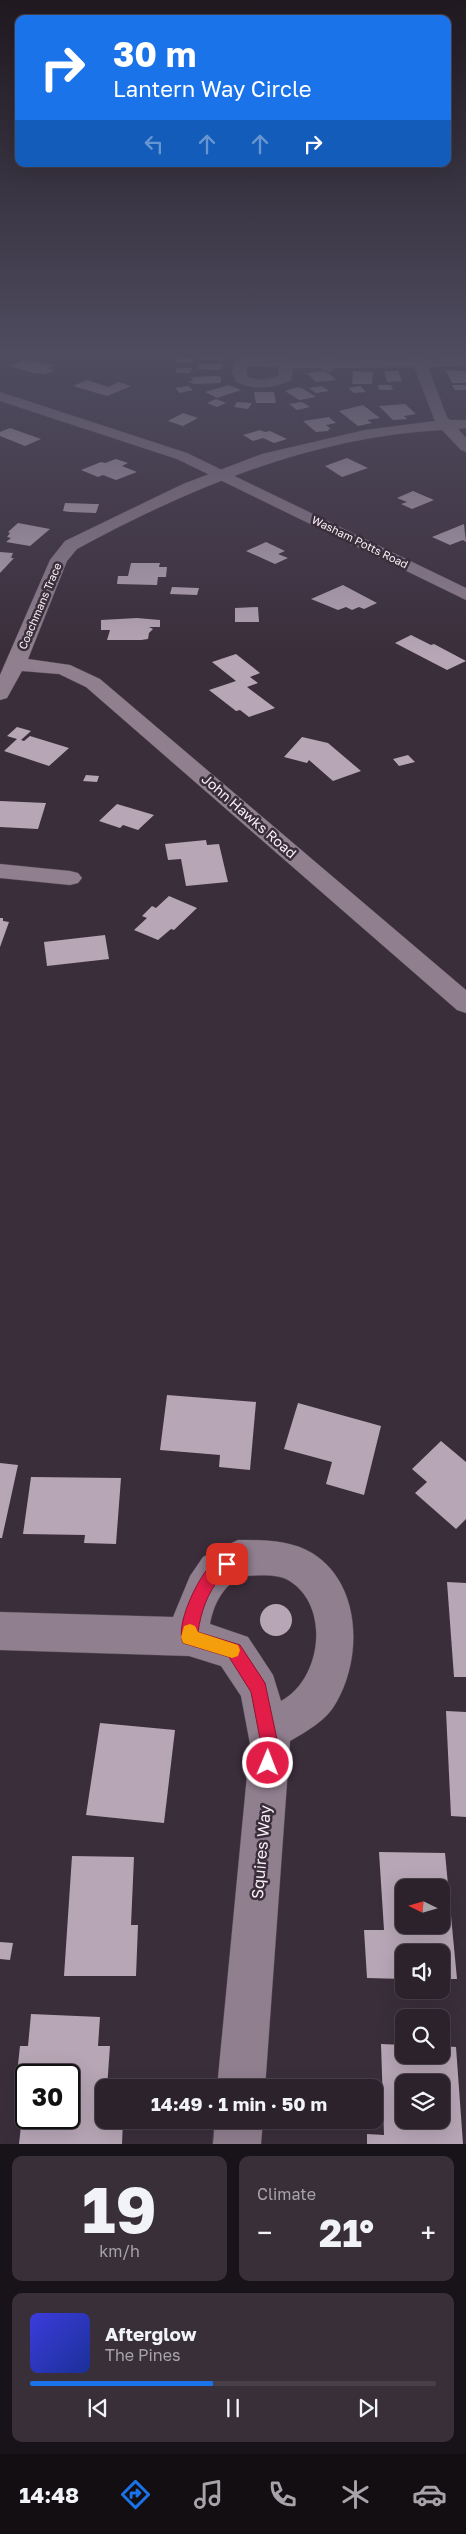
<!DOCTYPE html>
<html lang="en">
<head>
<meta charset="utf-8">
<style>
  body { margin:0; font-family:"Golos Text",sans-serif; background:#382f38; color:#f1f3f6; height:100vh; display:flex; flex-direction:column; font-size:19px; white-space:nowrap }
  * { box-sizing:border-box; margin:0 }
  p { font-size:16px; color:#a6a4a9 }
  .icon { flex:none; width:28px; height:28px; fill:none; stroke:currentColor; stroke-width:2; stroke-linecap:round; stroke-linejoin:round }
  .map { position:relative; height:2144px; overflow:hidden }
  .sheet { display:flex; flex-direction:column; gap:12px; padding:12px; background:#181318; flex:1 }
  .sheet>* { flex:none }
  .guide { position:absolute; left:15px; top:15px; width:436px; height:152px; border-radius:10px; box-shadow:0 5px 20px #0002,0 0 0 1px #483f48; background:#1a73e8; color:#fff; overflow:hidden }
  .needle { width:32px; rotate:275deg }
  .controls { position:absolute; left:395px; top:1879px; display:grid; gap:10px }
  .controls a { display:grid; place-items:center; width:55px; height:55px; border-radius:10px; background:#2c222c; box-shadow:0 5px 20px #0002,0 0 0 1px #483f48; font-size:25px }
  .speed { position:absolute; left:15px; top:2064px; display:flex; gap:10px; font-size:25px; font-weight:700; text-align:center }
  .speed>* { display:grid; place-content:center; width:65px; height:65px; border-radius:50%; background:#2c222c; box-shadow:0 5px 20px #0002,0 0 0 1px #483f48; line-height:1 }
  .speed .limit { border:2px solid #111; border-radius:8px; background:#fff; color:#111 }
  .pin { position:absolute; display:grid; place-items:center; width:42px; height:42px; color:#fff; margin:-21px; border-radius:10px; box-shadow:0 2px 8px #0006 }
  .me { position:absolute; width:55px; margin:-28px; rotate:1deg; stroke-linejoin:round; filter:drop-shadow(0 0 4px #0008) }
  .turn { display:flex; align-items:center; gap:18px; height:105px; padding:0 15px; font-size:22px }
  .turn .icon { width:65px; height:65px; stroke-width:2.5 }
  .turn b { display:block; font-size:35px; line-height:42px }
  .lanes { display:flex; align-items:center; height:48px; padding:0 15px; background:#0003; justify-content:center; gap:25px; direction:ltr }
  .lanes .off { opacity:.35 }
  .big { font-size:38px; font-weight:700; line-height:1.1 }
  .sheet .tile { flex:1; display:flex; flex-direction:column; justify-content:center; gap:8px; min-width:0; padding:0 18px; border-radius:10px; background:#382f38 }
  .sheet .dial { align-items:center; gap:0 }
  .dial b { font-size:65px; line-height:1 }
  .song { display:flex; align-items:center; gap:15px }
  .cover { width:60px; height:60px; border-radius:8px; background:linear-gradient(135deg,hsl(240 70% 55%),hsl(230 70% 35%)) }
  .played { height:5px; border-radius:2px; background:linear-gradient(90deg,#1a73e8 45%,#483f48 45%) }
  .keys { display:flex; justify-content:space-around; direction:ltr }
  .heat { display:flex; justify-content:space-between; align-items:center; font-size:28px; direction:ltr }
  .sheet .tiles { flex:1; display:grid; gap:12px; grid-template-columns:1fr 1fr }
  .tile:last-child { grid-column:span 2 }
  .trip { position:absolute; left:95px; top:2079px; width:288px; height:50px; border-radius:10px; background:#2c222c; box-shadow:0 5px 20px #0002,0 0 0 1px #483f48; font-weight:700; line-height:50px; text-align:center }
  .tab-bar { display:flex; height:80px; justify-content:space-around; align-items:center; background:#120e12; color:#a6a4a9 }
  .tab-bar .icon { width:35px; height:35px }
  .tab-bar .on { color:#1a73e8 }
  .tab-bar b { font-size:22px; color:#f1f3f6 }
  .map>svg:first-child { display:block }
  .building { fill:#b7a6b6; fill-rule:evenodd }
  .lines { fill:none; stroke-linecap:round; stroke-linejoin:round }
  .service-casing { stroke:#554a55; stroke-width:16 }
  .minor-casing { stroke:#554a55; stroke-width:1 }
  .tertiary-casing { stroke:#554a55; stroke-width:1 }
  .service { stroke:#907f8f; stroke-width:14 }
  .minor { fill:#907f8f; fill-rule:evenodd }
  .tertiary { fill:#907f8f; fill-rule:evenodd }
  .route { fill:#e11d48; stroke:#92132f }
  .slow { fill:#f59e0b }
  .labels { text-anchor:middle; stroke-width:5; stroke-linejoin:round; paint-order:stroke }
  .far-street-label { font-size:11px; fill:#f8eff7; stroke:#3b2e3b }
  .street-label { font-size:14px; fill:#f8eff7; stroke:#3b2e3b }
  .near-street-label { font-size:16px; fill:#f8eff7; stroke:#3b2e3b }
</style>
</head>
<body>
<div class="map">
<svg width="466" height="2144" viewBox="0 0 466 2144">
  <rect width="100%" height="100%" fill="#3b2e3b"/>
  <!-- building -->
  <g class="building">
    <rect x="198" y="356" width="26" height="3"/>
    <path d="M179 357 193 358 191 363 177 362Z"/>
    <path d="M24 360 55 365 48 368 55 370 45 374 34 373 10 366Z"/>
    <path d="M200 364H222L220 370 198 369Z"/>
    <path d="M177 368H192L190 373H175Z"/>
    <path d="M446 370 466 371V383H452Z"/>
    <path d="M326 371 336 380 316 382 307 373Z"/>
    <path d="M353 371 373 372 372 384H352Z"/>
    <path d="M384 371H398L402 381 387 382Z"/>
    <path d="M217 376 221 377V383L193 384 189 381H193L191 377Z"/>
    <path d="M87 380 109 387 118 382 131 386 107 396 73 386Z"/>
    <path d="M229 385 241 390 217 398 205 392Z"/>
    <path d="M378 385H391L393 390H379Z"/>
    <path d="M452 385H466V390H455Z"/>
    <path d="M188 386 193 390 180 393 175 388Z"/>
    <path d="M322 386 329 391 316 393 309 388Z"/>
    <path d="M360 386 366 392 354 393 348 388Z"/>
    <path d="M297 387 302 388 316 397 299 400 285 391Z"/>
    <path d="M254 392H274L276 403H256Z"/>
    <path d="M216 399 226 403 217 407 207 403Z"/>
    <path d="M237 402 252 403 248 409 234 407Z"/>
    <path d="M302 402 310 407 297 410 289 404Z"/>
    <path d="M405 404 416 414 404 416 407 419 393 420 379 406Z"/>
    <path d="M363 405 380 418 367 420 372 423 358 426 339 411Z"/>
    <path d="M183 413 198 418 183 426 168 421Z"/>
    <path d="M329 417 336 423 326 425 331 429H328L329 431 316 432 303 421Z"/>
    <path d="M10 428 41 439 25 446 0 436V432Z"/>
    <path d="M260 430 265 432 270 431 287 439 274 443 263 438 253 441 243 435Z"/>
    <path d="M347 458 368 468 342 477 325 466Z"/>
    <path d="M116 459 128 463 122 466 137 472 116 480 103 475 98 477 81 470 101 462 105 463Z"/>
    <path d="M413 491 434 500 412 509 401 504 407 502 397 498Z"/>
    <path d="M65 503 95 504H99L96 513 70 512 63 511Z"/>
    <path d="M18 523 50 529 30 546 6 542 11 538 7 537 10 533 8 532Z"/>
    <path d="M464 524 466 542 463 540 450 545 432 537Z"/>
    <path d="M266 542 285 551 278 554 288 558 275 564 246 551Z"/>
    <path d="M0 552 13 553 11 558H14L0 573Z"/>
    <path d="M131 563H160L159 567H167L166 577H158L157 585 117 584 118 576H128Z"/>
    <path d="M343 585 377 603 364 609 359 607 352 610 346 607 338 610 311 599Z"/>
    <path d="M172 587 199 588 197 595 170 594Z"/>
    <path d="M258 607 259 622H235V608Z"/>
    <path d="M137 618 160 620V627H149L153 629 149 633 148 639 141 640H107L110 630H101V620Z"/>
    <path d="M411 635 431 645 434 644 466 661 447 670 395 643Z"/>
    <path d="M236 654 260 673 250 677 258 683 247 687 275 708 249 717 240 710 236 711 209 690 236 681 212 662Z"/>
    <path d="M17 727 31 731 21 740 24 741 30 736 69 748 49 766 4 751 17 739 7 736Z"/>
    <path d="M302 737 328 743 361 771 333 781 309 760 307 763 284 757Z"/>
    <path d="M408 755 415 762 399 766 393 759Z"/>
    <path d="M86 775 99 776 97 782 83 781Z"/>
    <path d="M0 801 46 803 38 829 0 827Z"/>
    <path d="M117 804 154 815 138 830 123 825 120 828 99 821Z"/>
    <path d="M206 840 207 845 219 844 228 882 186 886 181 859 168 860 165 844Z"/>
    <path d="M169 896 197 908 174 930 171 929 158 940 134 930 147 918 142 916 152 906 156 908Z"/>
    <path d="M0 918H3V921L9 922 0 947Z"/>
    <path d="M105 935 109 959 47 966 44 942Z"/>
    <path d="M167 1395 256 1402 250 1470 219 1467 220 1455 160 1450Z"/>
    <path d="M298 1403 381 1426 364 1495 326 1484 332 1462 284 1449Z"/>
    <path d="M441 1441 466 1462V1519L456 1529 415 1493 427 1482 412 1469Z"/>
    <path d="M0 1463 18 1465 2 1538H0Z"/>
    <path d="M31 1477 121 1478 116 1544 84 1543 85 1535 23 1534Z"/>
    <path d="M447 1582 466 1583V1677H454Z"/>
    <circle cx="276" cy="1620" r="16"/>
    <path d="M446 1711 466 1712V1817L451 1816Z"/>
    <path d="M100 1723 175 1730 164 1823 86 1815Z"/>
    <path d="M379 1852 445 1853 457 1979H441V1952H404V1979L367 1978 364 1930H384ZM404 1888H441V1925H404Z"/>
    <path d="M72 1856 134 1857 131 1925H138L136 1976H64Z"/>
    <path d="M0 1942 13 1943 10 1960 0 1959Z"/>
    <path d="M31 2014 100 2017 98 2046H110L107 2088H104V2120H123L122 2144H19L25 2090 26 2118H69V2075H26V2082L16 2083 20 2046H28Z"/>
    <path d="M381 2044 404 2045V2055H441V2046L456 2047 463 2144H367V2134L384 2135ZM404 2082H441V2120H404Z"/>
  </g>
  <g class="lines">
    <defs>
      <path id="service" d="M328 365V356"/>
      <g id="minor">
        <path d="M235 356 328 361 411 359 410 356H424L425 359 466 358V366L428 367 447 417 450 420H466V428L458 429 466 438V452L461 450 442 430C312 437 191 487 77 549L67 561 28 659 70 665 100 679 466 990V1013L457 1010 86 687 59 674 22 671 7 698 0 700V675L50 560 65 541 183 484 262 454 365 430 435 421 414 367 293 368 291 380C273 389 254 390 236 382L232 372ZM247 366 279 367V375C269 380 258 381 247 377Z"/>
        <path d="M0 864 70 871 78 873 82 878 78 883 70 885 0 878Z"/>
        <path d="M238 1540C263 1540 290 1540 312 1553 361 1583 363 1657 336 1703 326 1721 307 1731 290 1741L265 2088H217L250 1744 241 1696 221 1666 189 1656 0 1650V1612L173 1617 190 1576 203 1557ZM242 1576C256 1576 274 1573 288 1580 331 1605 322 1679 281 1701L273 1675 248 1637 210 1624C214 1603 223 1586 242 1576Z"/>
        <path d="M215 2120H263L261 2144H213Z"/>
      </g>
      <path id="tertiary" d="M0 392 187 453 466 588V600L177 459 0 401Z"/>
    </defs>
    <!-- service casing -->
    <use href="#service" class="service-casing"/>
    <!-- minor casing -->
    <use href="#minor" class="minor-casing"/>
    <!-- tertiary casing -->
    <use href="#tertiary" class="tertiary-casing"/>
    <!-- service -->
    <use href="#service" class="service"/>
    <!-- minor -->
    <use href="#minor" class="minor"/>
    <!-- tertiary -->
    <use href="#tertiary" class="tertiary"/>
  </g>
  <!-- sky -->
  <linearGradient id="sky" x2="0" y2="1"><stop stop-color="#201920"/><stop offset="0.54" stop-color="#4f4c60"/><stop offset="1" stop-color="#4f4c60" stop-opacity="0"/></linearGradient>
  <rect width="466" height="656" fill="url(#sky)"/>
  <!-- route -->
  <path class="route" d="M227 1556 232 1558 235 1564C232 1571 225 1571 221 1577 207 1593 201 1612 198 1632L240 1645 265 1683 278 1744 274 1769 268 1772 262 1769 260 1763 261 1744 251 1692 229 1657 183 1643C175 1625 197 1580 210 1566 214 1561 221 1559 227 1556Z"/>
  <!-- slow -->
  <path class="slow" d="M190 1624 195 1626 198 1632 238 1645 240 1650 238 1656 232 1658 183 1643 181 1637 184 1626Z"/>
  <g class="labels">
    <!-- far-street labels -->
    <g class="far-street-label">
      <text transform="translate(360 542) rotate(26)" y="4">Washam Potts Road</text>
      <text transform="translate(40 606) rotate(-67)" y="4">Coachmans Trace</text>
    </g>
    <!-- street labels -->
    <g class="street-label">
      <text transform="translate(249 816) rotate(41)" y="5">John Hawks Road</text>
    </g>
    <!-- near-street labels -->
    <g class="near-street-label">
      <text transform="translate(261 1852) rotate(-85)" y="6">Squires Way</text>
    </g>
  </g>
</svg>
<div class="controls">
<a><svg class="needle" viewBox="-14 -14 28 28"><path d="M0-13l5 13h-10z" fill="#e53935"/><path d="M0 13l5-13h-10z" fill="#a6a4a9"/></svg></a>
<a><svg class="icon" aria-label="sound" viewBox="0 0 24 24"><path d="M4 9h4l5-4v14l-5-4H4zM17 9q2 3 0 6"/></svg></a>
<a><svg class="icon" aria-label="search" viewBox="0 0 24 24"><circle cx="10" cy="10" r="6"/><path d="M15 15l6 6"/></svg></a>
<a><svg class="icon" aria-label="layers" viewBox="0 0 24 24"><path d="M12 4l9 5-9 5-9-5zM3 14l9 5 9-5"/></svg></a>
</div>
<div class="speed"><div class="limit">30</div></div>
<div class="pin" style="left:227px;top:1564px;background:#d93025"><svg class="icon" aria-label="arrive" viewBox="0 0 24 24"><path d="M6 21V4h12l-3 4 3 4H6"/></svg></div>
<svg class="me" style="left:268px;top:1763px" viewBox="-20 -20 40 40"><circle r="17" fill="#e11d48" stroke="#fff" stroke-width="3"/><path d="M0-11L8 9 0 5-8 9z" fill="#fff"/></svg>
<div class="trip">14:49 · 1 min · 50 m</div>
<div class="guide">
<div class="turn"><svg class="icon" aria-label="right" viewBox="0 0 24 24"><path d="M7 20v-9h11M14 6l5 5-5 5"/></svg><div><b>30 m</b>Lantern Way Circle</div></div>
<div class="lanes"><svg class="icon off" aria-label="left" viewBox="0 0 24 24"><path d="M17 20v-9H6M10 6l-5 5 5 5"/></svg><svg class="icon off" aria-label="ahead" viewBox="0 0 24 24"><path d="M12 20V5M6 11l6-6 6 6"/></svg><svg class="icon off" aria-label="ahead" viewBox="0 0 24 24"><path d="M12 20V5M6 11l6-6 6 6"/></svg><svg class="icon" aria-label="right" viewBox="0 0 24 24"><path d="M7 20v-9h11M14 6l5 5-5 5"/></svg></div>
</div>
</div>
<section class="sheet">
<div class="tiles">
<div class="tile dial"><b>19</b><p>km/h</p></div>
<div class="tile"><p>Climate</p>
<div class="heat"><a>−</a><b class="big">21°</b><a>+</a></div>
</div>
<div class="tile">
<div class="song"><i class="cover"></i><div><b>Afterglow</b><p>The Pines</p></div></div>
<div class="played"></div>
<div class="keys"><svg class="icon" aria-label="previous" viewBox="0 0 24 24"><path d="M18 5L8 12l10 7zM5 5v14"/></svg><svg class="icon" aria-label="pause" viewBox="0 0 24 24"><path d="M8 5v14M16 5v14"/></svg><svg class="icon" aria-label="next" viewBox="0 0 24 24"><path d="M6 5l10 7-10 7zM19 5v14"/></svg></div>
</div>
</div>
</section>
<nav class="tab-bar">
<b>14:48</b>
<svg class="icon on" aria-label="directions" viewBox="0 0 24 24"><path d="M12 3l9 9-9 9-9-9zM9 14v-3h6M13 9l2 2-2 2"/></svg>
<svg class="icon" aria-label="music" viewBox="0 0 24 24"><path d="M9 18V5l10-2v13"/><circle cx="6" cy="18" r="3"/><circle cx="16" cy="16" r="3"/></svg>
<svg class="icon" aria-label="phone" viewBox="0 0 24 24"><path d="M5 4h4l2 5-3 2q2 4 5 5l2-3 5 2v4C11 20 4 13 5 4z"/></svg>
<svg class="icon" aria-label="climate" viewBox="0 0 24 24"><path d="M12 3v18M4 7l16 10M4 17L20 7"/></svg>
<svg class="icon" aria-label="car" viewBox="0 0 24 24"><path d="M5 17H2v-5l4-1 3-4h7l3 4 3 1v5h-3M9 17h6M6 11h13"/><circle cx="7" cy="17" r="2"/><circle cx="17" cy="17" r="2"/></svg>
</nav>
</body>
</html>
